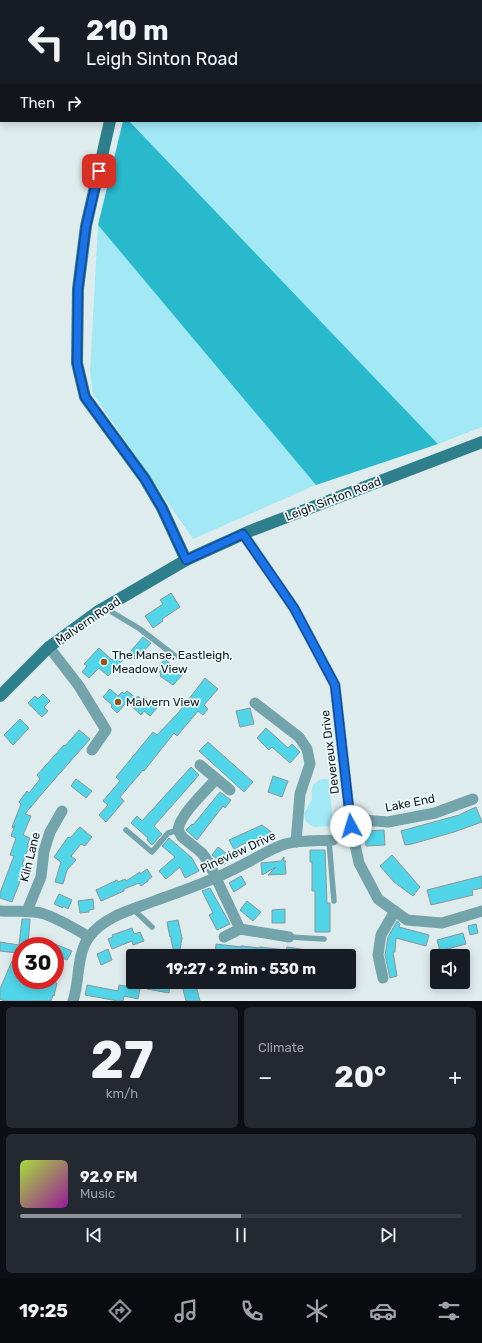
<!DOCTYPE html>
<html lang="en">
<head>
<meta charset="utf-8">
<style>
  body { margin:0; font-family:Rubik,sans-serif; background:#242831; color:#f1f3f6; height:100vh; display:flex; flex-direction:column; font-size:15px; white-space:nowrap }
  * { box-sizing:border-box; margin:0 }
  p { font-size:13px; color:#9ea1a6 }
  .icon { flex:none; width:22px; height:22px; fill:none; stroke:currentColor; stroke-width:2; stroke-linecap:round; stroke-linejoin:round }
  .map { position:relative; height:1001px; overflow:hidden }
  .side { display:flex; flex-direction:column; gap:6px; padding:6px; background:#0d0f14; flex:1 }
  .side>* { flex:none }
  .hud { position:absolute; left:0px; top:0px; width:482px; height:122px; box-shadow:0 2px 10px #0003; background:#171b24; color:#f1f3f6; overflow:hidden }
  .fabs { position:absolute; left:430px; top:949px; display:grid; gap:8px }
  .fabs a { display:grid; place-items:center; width:40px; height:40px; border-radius:4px; background:#171b24; box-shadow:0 2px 10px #0003; font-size:20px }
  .speed { position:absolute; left:12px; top:937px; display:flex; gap:8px; font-size:20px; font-weight:700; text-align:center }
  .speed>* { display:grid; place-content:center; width:52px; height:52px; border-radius:50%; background:#171b24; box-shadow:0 2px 10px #0003; line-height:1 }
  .speed .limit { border:6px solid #d22; background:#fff; color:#111 }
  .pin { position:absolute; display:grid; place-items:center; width:34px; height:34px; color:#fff; margin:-17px; border-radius:8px; box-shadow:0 2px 6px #0006 }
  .me { position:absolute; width:44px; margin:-22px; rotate:354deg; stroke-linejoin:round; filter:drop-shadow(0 0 3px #0008) }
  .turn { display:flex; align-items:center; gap:14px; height:84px; padding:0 20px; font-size:18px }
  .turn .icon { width:52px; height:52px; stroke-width:2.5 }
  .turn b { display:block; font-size:28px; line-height:34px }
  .then { display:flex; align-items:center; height:38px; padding:0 20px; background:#0003; gap:8px; font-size:15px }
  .big { font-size:30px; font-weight:700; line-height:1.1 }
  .side .card { flex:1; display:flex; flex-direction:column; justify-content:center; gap:6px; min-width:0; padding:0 14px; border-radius:6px; background:#242831 }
  .side .dial { align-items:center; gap:0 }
  .dial b { font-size:52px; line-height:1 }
  .song { display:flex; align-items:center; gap:12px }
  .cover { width:48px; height:48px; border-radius:6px; background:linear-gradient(135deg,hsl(80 70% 55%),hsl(300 70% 35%)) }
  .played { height:4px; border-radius:2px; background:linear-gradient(90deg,#8c9099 50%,#363941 50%) }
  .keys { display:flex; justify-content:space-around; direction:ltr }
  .heat { display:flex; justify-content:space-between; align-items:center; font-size:22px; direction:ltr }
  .side .tiles { flex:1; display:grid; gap:6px; grid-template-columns:1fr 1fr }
  .card:last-child { grid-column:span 2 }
  .trip { position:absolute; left:126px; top:949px; width:230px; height:40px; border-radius:4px; background:#171b24; box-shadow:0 2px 10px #0003; font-weight:700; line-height:40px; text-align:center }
  .dock { display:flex; height:64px; justify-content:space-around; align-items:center; background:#090b0e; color:#9ea1a6 }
  .dock .icon { width:28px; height:28px }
  .dock .current { color:#8c9099 }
  .dock b { font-size:18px; color:#f1f3f6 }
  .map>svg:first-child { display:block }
  .green { fill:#a2e9f5 }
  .forest { fill:#29b9cd }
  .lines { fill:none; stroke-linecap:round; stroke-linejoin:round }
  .stream { stroke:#369baa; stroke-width:3 }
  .building { fill:#50d5e9; stroke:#8b9799 }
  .lane { stroke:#73a3ab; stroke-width:5.5 }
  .street { stroke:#73a3ab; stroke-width:11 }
  .secondary { stroke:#2e7f8c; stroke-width:12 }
  .route-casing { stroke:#114b97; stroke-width:10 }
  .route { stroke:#1a73e8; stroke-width:7 }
  .poi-dot { fill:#93561a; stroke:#ecf9fc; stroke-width:1.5 }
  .labels { text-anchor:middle; stroke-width:3.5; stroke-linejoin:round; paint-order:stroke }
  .street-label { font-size:12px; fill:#15191a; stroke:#ecf9fc }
  .poi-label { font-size:12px; fill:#15191a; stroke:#ecf9fc; text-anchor:start }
</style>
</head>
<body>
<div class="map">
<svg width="482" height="1001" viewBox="0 0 482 1001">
  <rect width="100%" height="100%" fill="#dfecee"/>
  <!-- green -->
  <g class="green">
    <path d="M209 0H482V427L438 444 129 121H481V1H204Z"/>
    <path d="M98 225 316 485 193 539 93 394 90 371Z"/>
    <path d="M322 779H329L333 826 314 827 307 823 305 819 304 813 312 799C311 789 311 783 322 779Z"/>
  </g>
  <!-- forest -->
  <path class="forest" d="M123 121H129L438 444 316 485 98 225Z"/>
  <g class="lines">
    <!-- stream -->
    <g class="stream">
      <path d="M204 1 209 0"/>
      <path d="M0 65H1"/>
    </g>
  </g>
  <!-- building -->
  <g class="building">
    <path d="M171 593 180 607 162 619 163 621 153 628 145 616 163 604 160 600Z"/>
    <path d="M143 637 151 643 136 660 129 653Z"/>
    <path d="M99 648 112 660 118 653 124 659 108 676 99 668 89 678 82 672 87 666 84 664Z"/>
    <path d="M165 659 176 669 177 667 184 673 173 685 160 676 161 674 159 672 163 669 159 666Z"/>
    <path d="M205 678 218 689 204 705 208 709 203 715 198 711 177 736 174 733 144 771 143 770 120 797 124 801 106 822 99 815 108 805 103 801 120 781 116 777 153 732 157 735 179 712Z"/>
    <path d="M110 689 118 696 122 692 124 694 127 691 136 698 138 696 141 699 144 696 157 708 150 716 144 711 141 715 127 702 117 713 111 707 112 705 103 697Z"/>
    <path d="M43 694 50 701 44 707 48 711 42 717 28 703 35 696 38 699Z"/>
    <path d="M250 708 254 724 240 727 236 711Z"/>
    <path d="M20 719 29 728 13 745 4 735Z"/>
    <path d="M266 728 288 748 292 744 300 752 290 763 272 747 269 750 257 738Z"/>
    <path d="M79 730 90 739 46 789 25 814 31 816 23 835 30 838 27 846H29L22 865 26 866 12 902 0 898V893L14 856 10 855 16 838 11 836 15 825 13 828 12 827 21 804 19 802 27 791 29 793 40 779 37 775 64 745 65 746Z"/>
    <path d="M208 742 253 782 244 792 199 751Z"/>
    <path d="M191 767 199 775 154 826 162 834 152 845 147 840 148 838 131 823 137 816 142 821Z"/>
    <path d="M273 776 288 781 282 797 268 792Z"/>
    <path d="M76 779 92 791 86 798 71 786Z"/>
    <path d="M220 792 231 800 225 808 223 806 197 840 186 830 192 824 193 825Z"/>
    <path d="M476 807 482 822 454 832 412 844 405 845 401 831 459 815Z"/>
    <path d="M262 825 274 834 255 845 253 840 239 846 235 851 229 840Z"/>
    <path d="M80 827 92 837 85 846 81 844 71 856 76 860 67 870 63 884 55 882 61 862 54 857 68 837 70 838Z"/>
    <path d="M384 830 385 845 366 846 365 831Z"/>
    <path d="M169 838 192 858 199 871 185 878 180 867 166 879 159 871 175 857 162 846Z"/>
    <path d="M218 847 231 857 224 865 212 855Z"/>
    <path d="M310 850H325L327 903H330V932H315V891H312V862H310Z"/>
    <path d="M392 855 420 887 413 896 394 882 380 866Z"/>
    <path d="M284 857V861H286L285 862 286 874 268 875 276 867 262 875 261 863 281 861Z"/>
    <path d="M147 869 152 877 148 880V881L141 886 139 883 124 889V891L101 901 96 890 117 880 118 882 125 879 126 881 140 872V874Z"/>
    <path d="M241 876 246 884 234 892 229 883Z"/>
    <path d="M482 876V888L472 890 473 895 431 905 427 890Z"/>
    <path d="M210 888 230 924 217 930 209 915 213 913 202 891Z"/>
    <path d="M59 894 72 900 68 909 63 906V908L54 904Z"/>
    <path d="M93 899 94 909 89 910V912L80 913 78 901Z"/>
    <path d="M247 901 261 912 253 921 240 910Z"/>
    <path d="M285 909V923H272V910Z"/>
    <path d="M22 919H30L28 945H19Z"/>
    <path d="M178 920 182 938 179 956H175L171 940V937H170L167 922Z"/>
    <path d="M397 921 400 924 399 927 429 935 426 946 396 938 395 952H393L397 976 390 978 385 955 388 937Z"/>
    <path d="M476 924 478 933 470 935 468 926Z"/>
    <path d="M132 928 134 934 140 932 144 941 133 945 132 941 112 949 108 939 113 937 112 935Z"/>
    <path d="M463 933 466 944 440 951 437 940Z"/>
    <path d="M0 942 19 945 18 953 0 951Z"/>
    <path d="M55 944 72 951 67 960 55 955Z"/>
    <path d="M216 944 241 947V946L260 948V947L286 950 287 947 314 951V956H215Z"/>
    <path d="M108 949 112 960 101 965 97 954Z"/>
    <path d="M12 961 21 965V981L40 989 42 980H50V982L57 983 54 996 53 995 51 1001H4L0 999V989Z"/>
    <path d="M149 982H170L169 993 147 989Z"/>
    <path d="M192 982H195L200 1001H186L182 985Z"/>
    <path d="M87 985 118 991 119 985 140 988 138 999 124 996 123 1001H118L85 995Z"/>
  </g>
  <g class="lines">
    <!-- lane -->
    <g class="lane">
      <path d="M105 608 140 629 175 656"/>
      <path d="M126 830 152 852 168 833 178 830"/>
      <path d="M329 841 334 901"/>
      <path d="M133 909 152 927"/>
      <path d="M289 937 324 939"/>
    </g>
    <!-- street -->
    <g class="street">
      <path d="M243 534 294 608 335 685 351 826 359 863 378 899 407 920 442 923 482 911"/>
      <path d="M49 647 79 686 106 730 92 750"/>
      <path d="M255 703 299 737 307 749 310 764 300 794 296 842"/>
      <path d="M200 765 230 790"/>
      <path d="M216 779C205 792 180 814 178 830L182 837 202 853 209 863 240 929 289 937"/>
      <path d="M350 819 388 822 435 813 473 799"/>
      <path d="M0 911C14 912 27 910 41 913 58 918 74 928 89 937"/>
      <path d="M27 911 41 877 44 851 50 832 62 811"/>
      <path d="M224 937 240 929"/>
      <path d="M383 978 378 955 381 935 395 911"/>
      <path d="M73 1001C80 981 76 955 89 937 104 916 134 909 157 900 177 893 197 886 217 877 229 872 240 866 252 860 263 854 273 848 285 844 300 840 317 841 333 840"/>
    </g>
    <!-- secondary -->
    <g class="secondary">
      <path d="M147 1V0"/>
      <path d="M110 121 86 226 78 289 77 363 85 397 145 479 162 508 186 560"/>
      <path d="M0 696 49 647 97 612 186 560 250 531 482 442"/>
    </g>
  </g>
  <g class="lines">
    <defs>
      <path id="route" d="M99 171 86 226 78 289 77 363 85 397 145 479 162 508 186 560 243 534 294 608 335 685 351 826"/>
    </defs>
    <!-- route casing -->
    <use href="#route" class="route-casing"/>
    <!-- route -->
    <use href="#route" class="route"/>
  </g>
  <!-- markers -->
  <g class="poi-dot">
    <circle cx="104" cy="662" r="4"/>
    <circle cx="118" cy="702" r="4"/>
  </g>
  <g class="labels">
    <!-- street labels -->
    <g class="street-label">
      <text transform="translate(333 499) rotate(-21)" y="4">Leigh Sinton Road</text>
      <text transform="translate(88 621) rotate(-34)" y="4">Malvern Road</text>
      <text transform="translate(330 752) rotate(-97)" y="4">Devereux Drive</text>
      <text transform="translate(410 803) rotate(-11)" y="4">Lake End</text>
      <text transform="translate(238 852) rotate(-25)" y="4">Pineview Drive</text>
      <text transform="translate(30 857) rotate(-76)" y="4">Kiln Lane</text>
    </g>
    <!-- poi labels -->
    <g class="poi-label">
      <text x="112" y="659">The Manse, Eastleigh,<tspan x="112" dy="14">Meadow View</tspan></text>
      <text x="126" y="706">Malvern View</text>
    </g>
  </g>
</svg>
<div class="fabs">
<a><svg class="icon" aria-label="sound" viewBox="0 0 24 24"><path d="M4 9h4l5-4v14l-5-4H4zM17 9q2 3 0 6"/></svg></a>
</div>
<div class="speed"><div class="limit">30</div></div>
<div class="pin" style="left:99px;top:171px;background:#d93025"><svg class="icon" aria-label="arrive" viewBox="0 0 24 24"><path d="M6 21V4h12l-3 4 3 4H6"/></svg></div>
<svg class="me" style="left:351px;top:826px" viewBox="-20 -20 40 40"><circle r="19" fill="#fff"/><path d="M0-13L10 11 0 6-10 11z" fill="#1a73e8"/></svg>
<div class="trip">19:27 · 2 min · 530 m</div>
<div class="hud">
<div class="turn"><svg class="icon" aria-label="left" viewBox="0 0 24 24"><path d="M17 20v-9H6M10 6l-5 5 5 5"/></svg><div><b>210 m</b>Leigh Sinton Road</div></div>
<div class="then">Then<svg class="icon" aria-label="right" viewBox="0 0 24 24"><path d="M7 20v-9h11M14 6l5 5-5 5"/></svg></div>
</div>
</div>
<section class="side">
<div class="tiles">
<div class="card dial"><b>27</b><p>km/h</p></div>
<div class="card"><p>Climate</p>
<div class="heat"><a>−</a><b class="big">20°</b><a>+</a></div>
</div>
<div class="card">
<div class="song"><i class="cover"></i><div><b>92.9 FM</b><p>Music</p></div></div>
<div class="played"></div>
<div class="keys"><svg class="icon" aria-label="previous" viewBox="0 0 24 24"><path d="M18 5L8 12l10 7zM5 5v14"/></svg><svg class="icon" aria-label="pause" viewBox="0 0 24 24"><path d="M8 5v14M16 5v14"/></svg><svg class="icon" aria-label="next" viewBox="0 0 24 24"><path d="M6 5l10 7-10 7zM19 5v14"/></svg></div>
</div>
</div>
</section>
<nav class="dock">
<b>19:25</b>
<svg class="icon current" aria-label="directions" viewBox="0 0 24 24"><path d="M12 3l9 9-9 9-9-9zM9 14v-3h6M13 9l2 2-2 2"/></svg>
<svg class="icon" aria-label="music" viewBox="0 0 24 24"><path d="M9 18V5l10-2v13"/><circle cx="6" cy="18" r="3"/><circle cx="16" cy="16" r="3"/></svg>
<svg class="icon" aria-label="phone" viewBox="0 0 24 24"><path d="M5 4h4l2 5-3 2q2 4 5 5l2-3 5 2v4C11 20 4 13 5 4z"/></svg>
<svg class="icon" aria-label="climate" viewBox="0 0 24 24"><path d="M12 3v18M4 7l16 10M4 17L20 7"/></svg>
<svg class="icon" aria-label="car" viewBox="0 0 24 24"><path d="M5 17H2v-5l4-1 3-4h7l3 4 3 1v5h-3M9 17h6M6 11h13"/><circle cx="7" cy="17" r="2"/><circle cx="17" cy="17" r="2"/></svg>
<svg class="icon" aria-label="filters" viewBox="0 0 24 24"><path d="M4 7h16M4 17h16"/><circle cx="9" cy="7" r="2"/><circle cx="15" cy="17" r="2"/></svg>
</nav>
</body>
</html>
